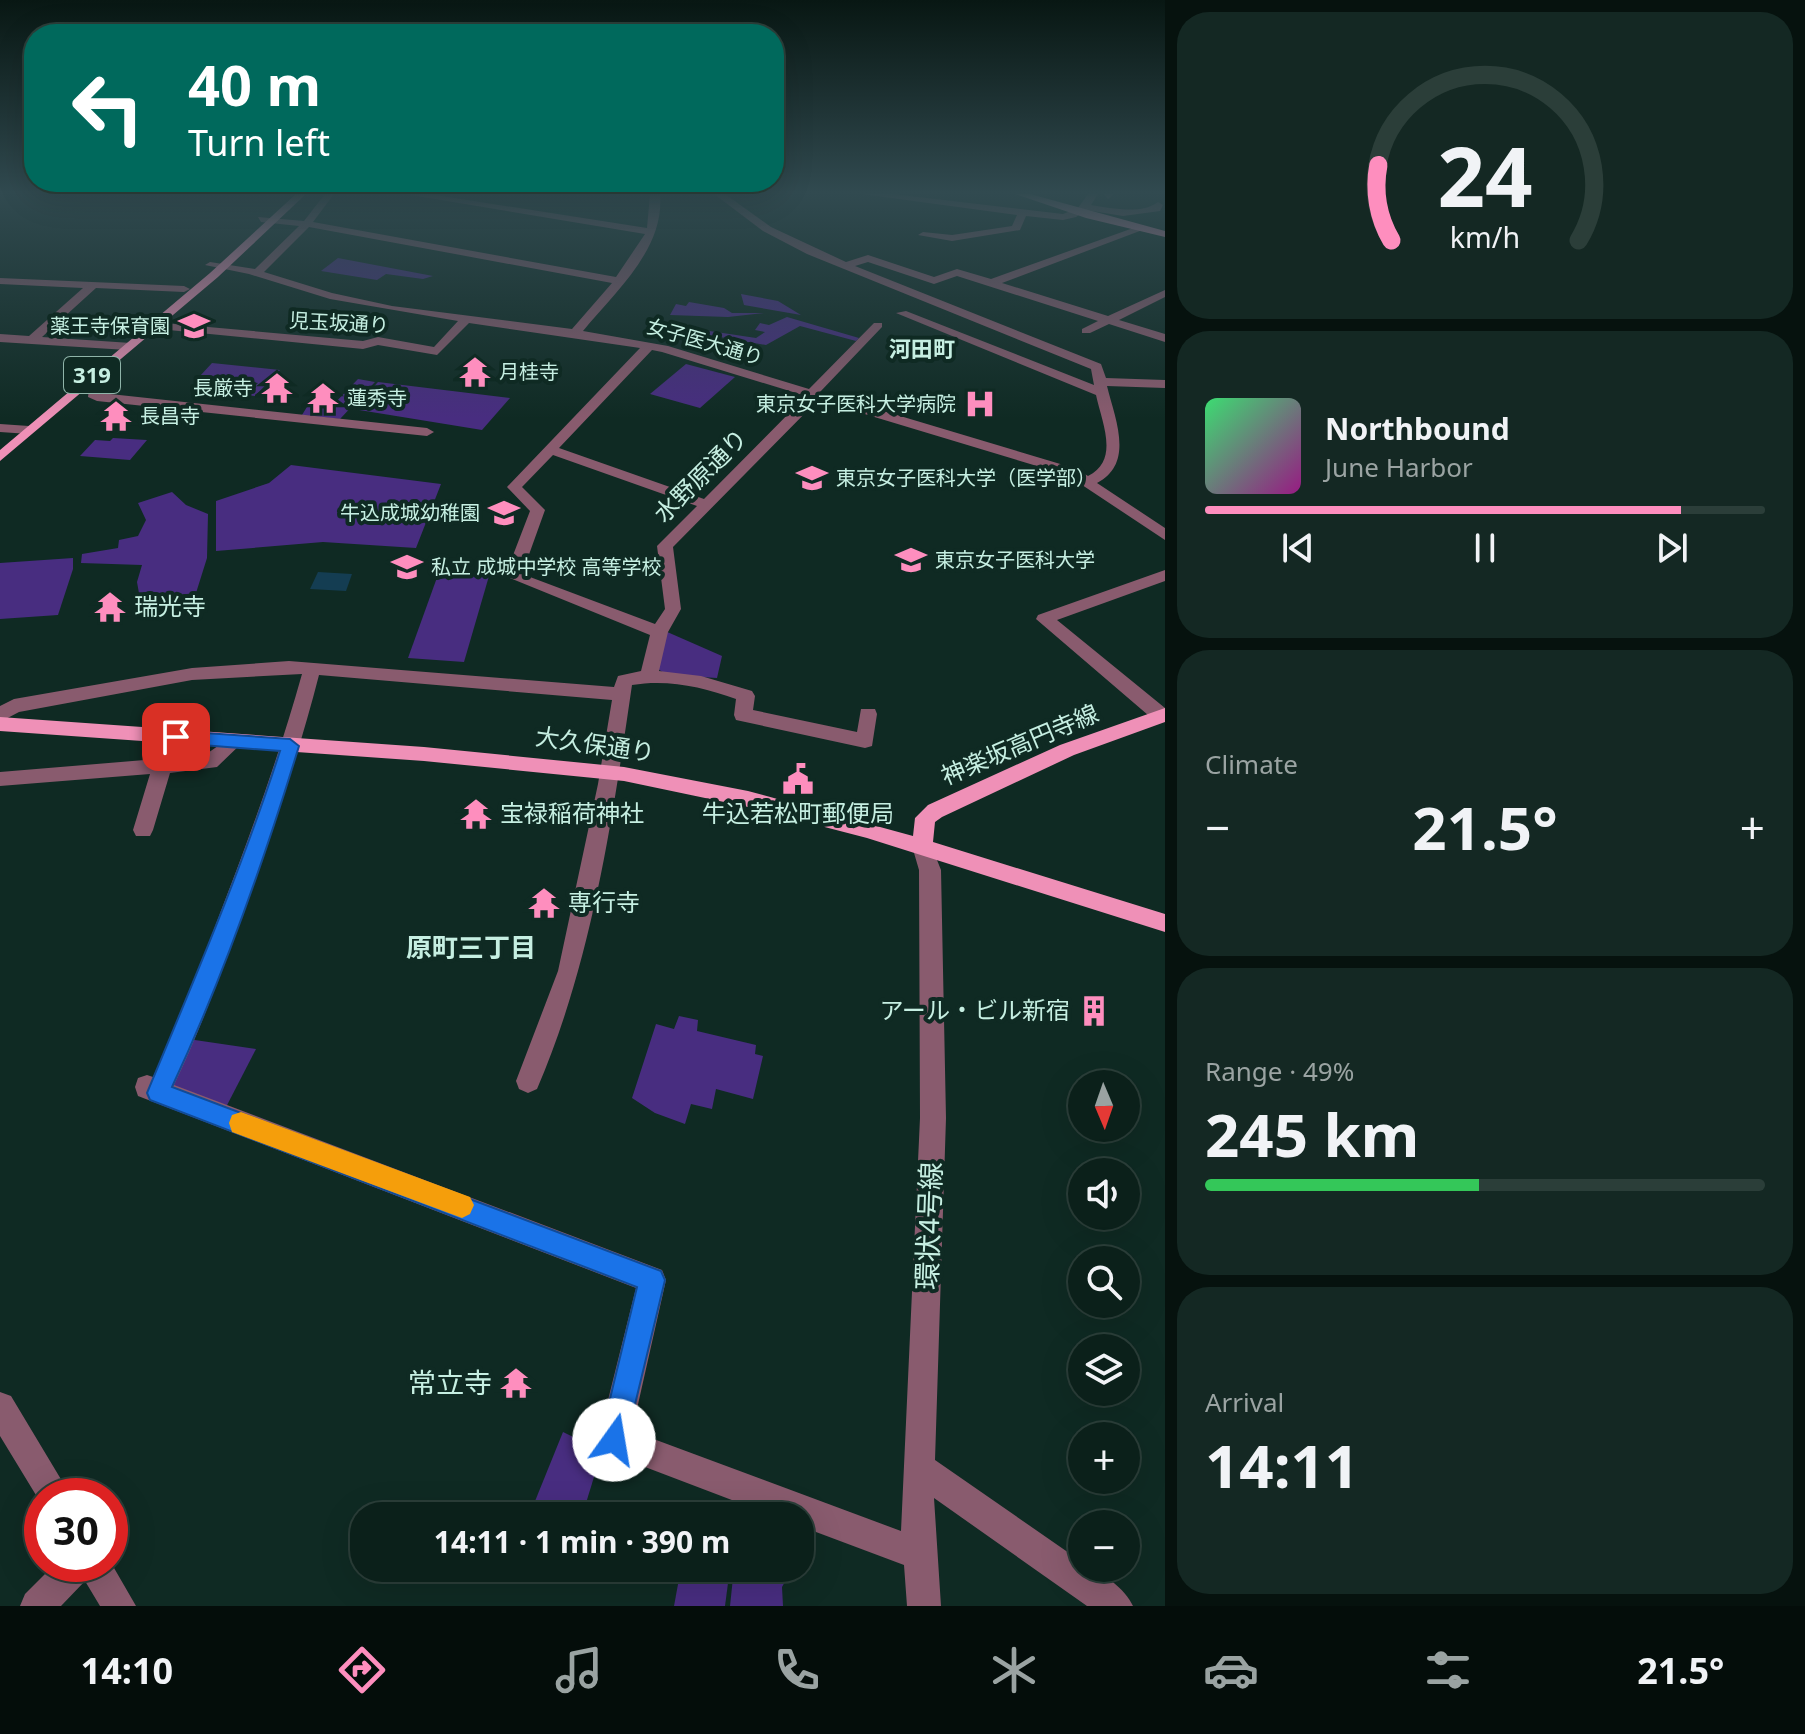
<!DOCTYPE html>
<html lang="en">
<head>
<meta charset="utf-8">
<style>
  body { margin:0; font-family:"Noto Sans","Noto Sans JP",sans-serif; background:#142823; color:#f1f3f6; height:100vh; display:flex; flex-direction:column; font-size:30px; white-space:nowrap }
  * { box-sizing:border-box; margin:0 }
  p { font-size:26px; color:#9aa3a2 }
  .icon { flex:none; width:44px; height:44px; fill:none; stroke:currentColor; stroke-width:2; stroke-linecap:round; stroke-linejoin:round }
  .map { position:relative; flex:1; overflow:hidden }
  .details { display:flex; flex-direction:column; gap:12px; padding:12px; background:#06120e; width:640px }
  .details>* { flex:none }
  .guide { position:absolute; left:24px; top:24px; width:760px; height:168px; border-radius:32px; box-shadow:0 8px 32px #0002,0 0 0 2px #2b3e39; background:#00695c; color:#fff; overflow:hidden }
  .needle { width:52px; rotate:178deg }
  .tools { position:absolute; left:1068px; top:1070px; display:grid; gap:16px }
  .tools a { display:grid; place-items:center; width:72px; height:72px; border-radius:50%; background:#0b201a; box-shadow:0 8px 32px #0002,0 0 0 2px #2b3e39; font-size:40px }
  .speed { position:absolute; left:24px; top:1478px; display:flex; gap:16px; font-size:40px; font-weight:700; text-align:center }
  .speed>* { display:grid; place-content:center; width:104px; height:104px; border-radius:50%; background:#0b201a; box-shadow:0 8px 32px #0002,0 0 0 2px #2b3e39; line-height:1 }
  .speed .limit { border:12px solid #d22; background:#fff; color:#111 }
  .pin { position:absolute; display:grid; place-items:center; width:68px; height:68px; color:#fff; margin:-34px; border-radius:16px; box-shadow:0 4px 12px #0006 }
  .me { position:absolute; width:88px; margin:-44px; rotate:13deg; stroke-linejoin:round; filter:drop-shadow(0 0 6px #0008) }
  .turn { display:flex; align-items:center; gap:28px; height:168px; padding:0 32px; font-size:36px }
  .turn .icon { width:104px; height:104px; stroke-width:2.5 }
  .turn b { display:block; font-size:56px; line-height:68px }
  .big { font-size:60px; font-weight:700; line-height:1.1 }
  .details .tile { flex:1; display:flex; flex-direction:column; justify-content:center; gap:12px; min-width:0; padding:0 28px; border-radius:32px; background:#142823 }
  .details .dial { align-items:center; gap:0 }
  .dial svg { height:208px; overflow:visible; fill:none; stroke:#2b3e39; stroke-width:7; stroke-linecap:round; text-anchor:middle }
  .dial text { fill:#f1f3f6; stroke:none }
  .song { display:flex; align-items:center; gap:24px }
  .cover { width:96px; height:96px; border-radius:12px; background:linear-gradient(135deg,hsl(140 70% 55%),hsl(310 70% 35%)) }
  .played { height:8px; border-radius:4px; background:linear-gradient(90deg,#fe8ebe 85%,#2b3e39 85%) }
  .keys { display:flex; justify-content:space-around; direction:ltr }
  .heat { display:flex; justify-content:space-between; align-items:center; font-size:44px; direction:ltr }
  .charge { height:12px; border-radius:6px; background:linear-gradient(90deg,#34c759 49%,#2b3e39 0) }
  .trip { position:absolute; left:350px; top:1502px; width:464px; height:80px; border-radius:32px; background:#0b201a; box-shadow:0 8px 32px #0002,0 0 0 2px #2b3e39; font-weight:700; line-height:80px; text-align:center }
  .tab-bar { display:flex; height:128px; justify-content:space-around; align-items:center; background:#040d0a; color:#9aa3a2 }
  .tab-bar .icon { width:56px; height:56px }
  .tab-bar .on { color:#fe8ebe }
  .tab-bar b { font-size:36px; color:#f1f3f6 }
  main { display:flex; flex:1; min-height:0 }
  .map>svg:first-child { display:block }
  .green { fill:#482d80 }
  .water { fill:#143d52 }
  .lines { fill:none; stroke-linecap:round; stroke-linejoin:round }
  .minor { fill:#895b6e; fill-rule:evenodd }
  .major { fill:#ef90b7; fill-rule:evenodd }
  .route { fill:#1a73e8; stroke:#114b97; stroke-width:2 }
  .slow { fill:#f59e0b }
  .labels { text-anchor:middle; stroke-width:8; stroke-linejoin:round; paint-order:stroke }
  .far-street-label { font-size:20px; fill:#c6efe2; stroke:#0f2a23 }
  .far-poi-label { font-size:20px; fill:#c6efe2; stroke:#0f2a23; text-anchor:start }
  .far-neighbourhood-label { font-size:22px; font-weight:bold; fill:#c6efe2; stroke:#0f2a23 }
  .shield { fill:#0f2a23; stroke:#8fb4a9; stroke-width:2 }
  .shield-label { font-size:22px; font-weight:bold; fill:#c6efe2 }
  .street-label { font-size:24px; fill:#c6efe2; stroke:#0f2a23 }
  .poi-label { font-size:24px; fill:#c6efe2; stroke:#0f2a23; text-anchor:start }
  .neighbourhood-label { font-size:26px; font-weight:bold; fill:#c6efe2; stroke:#0f2a23 }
  .near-street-label { font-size:28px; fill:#c6efe2; stroke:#0f2a23 }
  .near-poi-label { font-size:28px; fill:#c6efe2; stroke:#0f2a23; text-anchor:end }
</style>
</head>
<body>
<main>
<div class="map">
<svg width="1165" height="1606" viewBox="0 0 1165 1606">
  <rect width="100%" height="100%" fill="#0f2a23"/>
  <!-- green -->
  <g class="green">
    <path d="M338 258 433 276 423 279 386 274 377 280 321 271Z"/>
    <path d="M741 294 778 301 801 315 744 305Z"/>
    <path d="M689 302 724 308 732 313H764L728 317 670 315 676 304 686 306Z"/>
    <path d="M787 317 859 338 856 341 800 326 766 345 669 328 663 334 647 331 663 324 756 338 765 332 755 330 760 323 769 325Z"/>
    <path d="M212 363 280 370 255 396 244 395 258 383 200 376Z"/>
    <path d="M686 364 735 377 700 408 650 394Z"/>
    <path d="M358 379 375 382 340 419 302 415 310 402 333 405Z"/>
    <path d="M378 382 510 398 482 430 353 409Z"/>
    <path d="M113 438 147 440 130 460 80 456 95 440 110 441Z"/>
    <path d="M291 465 441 484 416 548 323 542 216 551V501L269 483Z"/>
    <path d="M172 492 186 505 208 514 207 558 196 593 140 599 137 582 142 565 81 563 82 554 118 548 119 540 138 536 146 520 138 503Z"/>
    <path d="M73 558V569L58 615 0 619V563Z"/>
    <path d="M439 572 489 576 464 662 408 658Z"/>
    <path d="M665 631 722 656 717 678 667 675 658 669Z"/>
    <path d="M679 1016 698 1020 697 1031 756 1045 755 1054 763 1056 753 1099 716 1089 712 1109 691 1104 685 1124 655 1113 632 1098 656 1024 674 1029Z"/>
    <path d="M188 1039 256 1049 224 1111 166 1090Z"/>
    <path d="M563 1432 602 1451 582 1516H529Z"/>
    <path d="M800 1522 806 1525 802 1547 807 1550 804 1576 791 1571 782 1587 783 1606H730L734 1568H800Z"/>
    <path d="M681 1568H730L725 1606H674Z"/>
  </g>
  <!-- water -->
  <path class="water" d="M318 572 352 574 346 591 310 589Z"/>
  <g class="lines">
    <!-- minor -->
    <g class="minor">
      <path d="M325 194H334L313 222 616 277 645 234 405 194H429L647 228 650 194H660C665 249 615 292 583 331L668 346 809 389 874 323H882V327L820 392 1077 469 1088 476C1120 460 1102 423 1096 395L896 313 906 311 1094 385 1091 369 807 254 763 231 714 194H725L771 227 846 262 868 255 934 277 957 269 991 279 1136 227 1145 229 1002 283 1108 316 1165 290V297L1119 320 1165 334V342L1109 324 1090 333H1082V329L1098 321 957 276 934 284 868 262 855 266 1101 364 1106 378 1165 380V388L1107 386C1115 419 1135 463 1097 483L1165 528V540L1067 475 818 400 673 547 681 609 668 632 659 671 701 676 752 691 755 696 753 710 857 732 861 709H875L877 714 872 746 865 748 736 720 734 715 736 699C703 687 668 679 632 685 612 822 592 961 537 1089L528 1093 519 1089 516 1081 558 971 598 784 612 700 319 675C297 761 268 843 238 926 218 980 199 1033 174 1085L662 1270 666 1280 632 1431 901 1531 920 1118 919 870 912 846 915 840H929L941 870 946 1118 935 1460 1082 1562V1568C1100 1568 1126 1590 1133 1606H1087L934 1498 941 1606H907L904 1565 800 1526V1516H774L603 1451 598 1440 636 1288 138 1096 135 1087 138 1078 147 1075 153 1077C177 1027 196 976 216 924 248 841 278 760 302 674L192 680 19 712 0 722V706L14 699 192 668 289 661 614 687 618 676 641 671 650 635 505 576 530 511 507 487 640 348 469 323 437 355 378 345 363 349 148 328V324L152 322 363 341 378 337 434 347 458 321 330 299 249 274 205 265 210 262 255 269 299 226 261 222 258 217 304 221ZM309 227 612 283 572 329 392 306 332 293 264 272ZM652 350 662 352 806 396 704 499 559 448ZM553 455 697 506 657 546 665 609 655 624 522 574 545 510 522 487Z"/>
      <path d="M862 194H893L1063 214 1078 208 1088 194H1098L1091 205C1111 208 1141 215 1158 202L1163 205 1160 211 1123 216 1086 210 1076 217 1063 220 1026 216 1020 230 952 241 918 235 923 232 952 235 1012 226 1017 215Z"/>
      <path d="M1104 194H1114L1108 199Z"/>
      <path d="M0 278 184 286 190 289 184 292 96 288 42 337 131 343V349L127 350 0 342V334L29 336 83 288 0 284Z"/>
      <path d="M81 380 101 384V393L427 428 434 432 427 436 97 401 88 397 89 389 77 387V381Z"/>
      <path d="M0 424 29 426 36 430 29 434 0 432Z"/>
      <path d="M1165 570V581L1057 620 1165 708V722L1155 721 1036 619 1038 615Z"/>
      <path d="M235 734 244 741 217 767 170 773 153 830 150 836H136L133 830 150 774 0 786V772L205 755Z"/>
      <path d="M0 1392 11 1396 71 1496H42V1505L0 1436Z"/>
      <path d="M110 1561 136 1606H100L85 1581 61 1606H20L25 1594 55 1564H110Z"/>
    </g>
    <!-- major -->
    <g class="major">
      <path d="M296 194H306L218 277 0 461V450L210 273Z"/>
      <path d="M1015 194H1030L1165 231V237L1086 218Z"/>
      <path d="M1165 708V722L1074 755 942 817 935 822 933 842 1165 914V932L867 838 748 807 624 781 424 761 0 731V717L424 747 624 767 748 791 913 836 915 818 928 805 1060 745Z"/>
    </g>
  </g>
  <!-- sky -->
  <linearGradient id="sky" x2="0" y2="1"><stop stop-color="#081713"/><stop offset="0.46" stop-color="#314a50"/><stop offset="1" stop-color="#314a50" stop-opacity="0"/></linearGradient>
  <rect width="1165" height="419" fill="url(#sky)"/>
  <!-- route -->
  <path class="route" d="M176 731 290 739 299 746C264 861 223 978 172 1087L661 1271 665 1280 624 1450 614 1454 604 1450 600 1440 637 1287 150 1100 147 1093C194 980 242 868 280 751L176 743 168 737Z"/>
  <!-- slow -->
  <path class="slow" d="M241 1112 470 1197 474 1205 470 1214 462 1218 232 1132 229 1123 232 1115Z"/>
  <!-- icons -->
  <defs>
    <symbol id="school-bare" viewBox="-9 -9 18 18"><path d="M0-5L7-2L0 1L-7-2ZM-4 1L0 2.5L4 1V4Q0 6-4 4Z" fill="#fe8ebe" stroke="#0f2a23" stroke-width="2.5" paint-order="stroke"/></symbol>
    <symbol id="temple-bare" viewBox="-9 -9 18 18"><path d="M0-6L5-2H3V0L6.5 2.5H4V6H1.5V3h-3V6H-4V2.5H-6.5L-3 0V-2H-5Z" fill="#fe8ebe" stroke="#0f2a23" stroke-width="2.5" paint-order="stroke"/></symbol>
    <symbol id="hospital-bare" viewBox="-9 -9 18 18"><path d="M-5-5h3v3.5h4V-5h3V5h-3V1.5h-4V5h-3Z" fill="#fe8ebe" stroke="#0f2a23" stroke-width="2.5" paint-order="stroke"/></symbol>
    <symbol id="university-bare" viewBox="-9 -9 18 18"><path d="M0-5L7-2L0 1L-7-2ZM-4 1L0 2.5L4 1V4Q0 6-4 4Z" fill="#fe8ebe" stroke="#0f2a23" stroke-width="2.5" paint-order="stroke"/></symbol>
    <symbol id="civic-bare" viewBox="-9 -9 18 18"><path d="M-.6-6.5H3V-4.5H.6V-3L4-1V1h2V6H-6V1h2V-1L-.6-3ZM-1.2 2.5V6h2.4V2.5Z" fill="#fe8ebe" stroke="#0f2a23" stroke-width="2.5" paint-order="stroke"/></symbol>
    <symbol id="building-bare" viewBox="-9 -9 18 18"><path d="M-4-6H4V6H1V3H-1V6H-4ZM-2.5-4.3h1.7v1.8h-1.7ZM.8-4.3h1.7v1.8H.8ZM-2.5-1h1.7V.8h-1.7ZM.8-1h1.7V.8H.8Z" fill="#fe8ebe" stroke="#0f2a23" stroke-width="2.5" paint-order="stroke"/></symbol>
  </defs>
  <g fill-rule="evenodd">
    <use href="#school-bare" x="172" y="304" width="44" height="44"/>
    <use href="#temple-bare" x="453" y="350" width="44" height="44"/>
    <use href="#temple-bare" x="255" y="366" width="44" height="44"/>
    <use href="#temple-bare" x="301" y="376" width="44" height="44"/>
    <use href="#hospital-bare" x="958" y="382" width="44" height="44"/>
    <use href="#temple-bare" x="94" y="394" width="44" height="44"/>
    <use href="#university-bare" x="790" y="456" width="44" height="44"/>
    <use href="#school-bare" x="482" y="491" width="44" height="44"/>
    <use href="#university-bare" x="889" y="538" width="44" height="44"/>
    <use href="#school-bare" x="385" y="545" width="44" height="44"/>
    <use href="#temple-bare" x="88" y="585" width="44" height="44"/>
    <use href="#civic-bare" x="776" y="757" width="44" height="44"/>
    <use href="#temple-bare" x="454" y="792" width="44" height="44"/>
    <use href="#temple-bare" x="522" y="881" width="44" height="44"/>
    <use href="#building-bare" x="1072" y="989" width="44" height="44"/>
    <use href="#temple-bare" x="494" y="1361" width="44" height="44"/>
  </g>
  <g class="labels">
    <!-- far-street labels -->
    <g class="far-street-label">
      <text transform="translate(339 323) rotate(3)" y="7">児玉坂通り</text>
      <text transform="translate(705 342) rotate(16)" y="7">女子医大通り</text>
    </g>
    <!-- far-poi labels -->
    <g class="far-poi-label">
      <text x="170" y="333" text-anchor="end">薬王寺保育園</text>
      <text x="499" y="379">月桂寺</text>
      <text x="253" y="395" text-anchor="end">長厳寺</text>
      <text x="347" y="405">蓮秀寺</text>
      <text x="956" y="411" text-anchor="end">東京女子医科大学病院</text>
      <text x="140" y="423">長昌寺</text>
      <text x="836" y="485">東京女子医科大学（医学部）</text>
      <text x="480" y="520" text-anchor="end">牛込成城幼稚園</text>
      <text x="935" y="567">東京女子医科大学</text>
      <text x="431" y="574">私立 成城中学校 高等学校</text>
    </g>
    <!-- far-neighbourhood labels -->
    <g class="far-neighbourhood-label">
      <text x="922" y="357">河田町</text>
    </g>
    <!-- shield labels -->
    <rect class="shield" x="64" y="357" width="56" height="36" rx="6"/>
    <g class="shield-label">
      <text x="92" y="383">319</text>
    </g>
    <!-- street labels -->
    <g class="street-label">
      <text transform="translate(701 476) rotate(-45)" y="8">水野原通り</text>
      <text transform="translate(595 745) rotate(8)" y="8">大久保通り</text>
      <text transform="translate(1020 745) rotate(-23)" y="8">神楽坂高円寺線</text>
    </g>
    <!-- poi labels -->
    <g class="poi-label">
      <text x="134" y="615">瑞光寺</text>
      <text x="500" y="822">宝禄稲荷神社</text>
      <text x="798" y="822" text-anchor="middle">牛込若松町郵便局</text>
      <text x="568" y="911">専行寺</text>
      <text x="1070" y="1019" text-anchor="end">アール・ビル新宿</text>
    </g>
    <!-- neighbourhood labels -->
    <g class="neighbourhood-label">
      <text x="471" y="957">原町三丁目</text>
    </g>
    <!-- near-street labels -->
    <g class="near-street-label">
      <text transform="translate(929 1226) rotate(-88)" y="10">環状4号線</text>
    </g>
    <!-- near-poi labels -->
    <g class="near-poi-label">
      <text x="492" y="1393">常立寺</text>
    </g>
  </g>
</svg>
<div class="tools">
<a><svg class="needle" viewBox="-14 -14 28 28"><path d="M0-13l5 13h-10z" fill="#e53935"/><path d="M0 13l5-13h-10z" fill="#9aa3a2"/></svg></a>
<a><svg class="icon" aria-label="sound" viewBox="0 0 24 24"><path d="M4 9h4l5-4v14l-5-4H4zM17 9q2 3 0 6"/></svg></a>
<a><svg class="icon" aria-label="search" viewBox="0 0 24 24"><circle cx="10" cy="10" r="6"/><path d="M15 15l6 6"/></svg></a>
<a><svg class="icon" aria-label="layers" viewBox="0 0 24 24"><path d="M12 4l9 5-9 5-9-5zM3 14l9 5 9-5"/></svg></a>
<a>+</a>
<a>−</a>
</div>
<div class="speed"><div class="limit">30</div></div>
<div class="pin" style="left:176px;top:737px;background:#d93025"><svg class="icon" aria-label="arrive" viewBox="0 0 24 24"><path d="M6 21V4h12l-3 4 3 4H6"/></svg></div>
<svg class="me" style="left:614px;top:1440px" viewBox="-20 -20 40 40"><circle r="19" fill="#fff"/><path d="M0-13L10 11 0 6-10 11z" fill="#1a73e8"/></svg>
<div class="trip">14:11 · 1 min · 390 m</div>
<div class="guide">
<div class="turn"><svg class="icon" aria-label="left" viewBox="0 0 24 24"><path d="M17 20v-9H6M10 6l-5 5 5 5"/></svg><div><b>40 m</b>Turn left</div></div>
</div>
</div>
<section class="details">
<div class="tile dial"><svg viewBox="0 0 100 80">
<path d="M14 69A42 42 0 1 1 86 69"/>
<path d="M14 69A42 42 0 0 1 9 40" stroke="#fe8ebe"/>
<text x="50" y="56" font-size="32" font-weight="700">24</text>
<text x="50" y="72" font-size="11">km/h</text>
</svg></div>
<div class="tile">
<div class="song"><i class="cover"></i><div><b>Northbound</b><p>June Harbor</p></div></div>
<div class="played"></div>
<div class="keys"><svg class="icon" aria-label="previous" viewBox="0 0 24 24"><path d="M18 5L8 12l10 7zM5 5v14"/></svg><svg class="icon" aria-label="pause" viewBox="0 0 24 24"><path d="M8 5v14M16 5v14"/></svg><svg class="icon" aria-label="next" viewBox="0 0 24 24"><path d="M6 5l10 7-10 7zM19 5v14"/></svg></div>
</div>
<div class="tile"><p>Climate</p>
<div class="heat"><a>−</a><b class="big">21.5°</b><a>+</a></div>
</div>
<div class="tile"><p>Range · 49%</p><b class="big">245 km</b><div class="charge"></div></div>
<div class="tile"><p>Arrival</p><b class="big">14:11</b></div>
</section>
</main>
<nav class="tab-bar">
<b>14:10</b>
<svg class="icon on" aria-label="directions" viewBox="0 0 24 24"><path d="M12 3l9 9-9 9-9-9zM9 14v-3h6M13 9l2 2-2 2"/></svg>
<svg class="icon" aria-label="music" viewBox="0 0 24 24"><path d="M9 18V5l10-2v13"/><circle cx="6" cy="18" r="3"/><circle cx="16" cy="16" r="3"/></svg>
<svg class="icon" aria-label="phone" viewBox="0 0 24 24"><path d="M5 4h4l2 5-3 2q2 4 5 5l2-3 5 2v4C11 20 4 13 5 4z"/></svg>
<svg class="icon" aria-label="climate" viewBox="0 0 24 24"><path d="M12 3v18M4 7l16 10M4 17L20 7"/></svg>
<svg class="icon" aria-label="car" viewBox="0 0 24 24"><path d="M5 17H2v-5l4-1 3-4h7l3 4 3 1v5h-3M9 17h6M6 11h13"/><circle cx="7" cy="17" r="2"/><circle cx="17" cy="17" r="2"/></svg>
<svg class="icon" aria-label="filters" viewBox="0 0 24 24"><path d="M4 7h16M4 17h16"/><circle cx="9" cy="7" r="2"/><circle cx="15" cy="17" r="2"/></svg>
<b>21.5°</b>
</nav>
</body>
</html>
